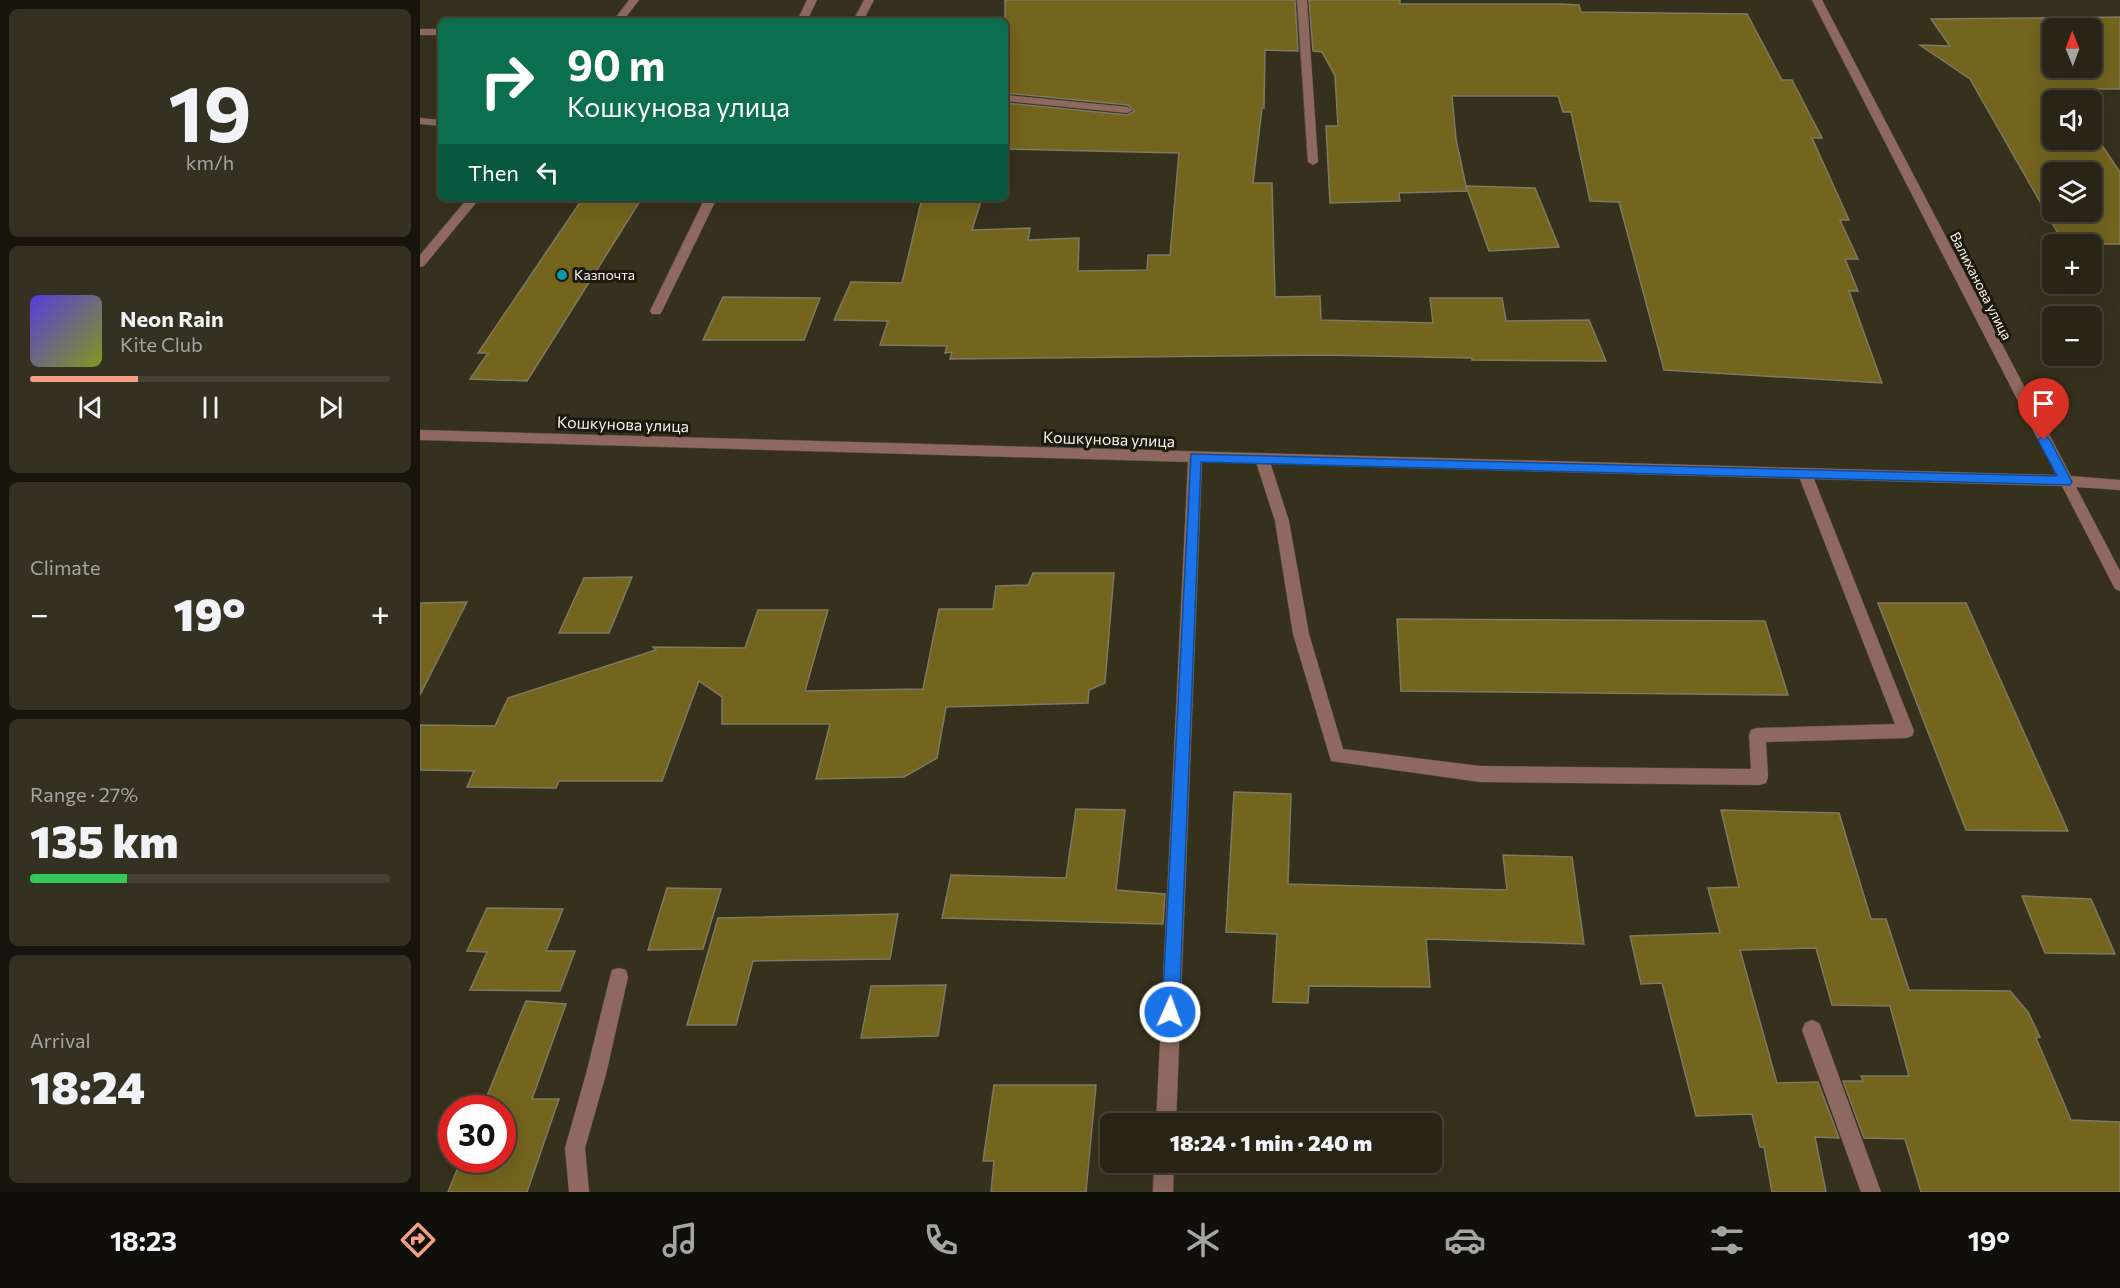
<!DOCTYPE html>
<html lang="en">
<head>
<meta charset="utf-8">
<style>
  body { margin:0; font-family:Commissioner,sans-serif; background:#343123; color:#f1f3f6; height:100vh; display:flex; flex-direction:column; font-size:22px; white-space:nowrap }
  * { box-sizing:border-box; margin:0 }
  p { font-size:20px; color:#a5a5a1 }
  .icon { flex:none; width:33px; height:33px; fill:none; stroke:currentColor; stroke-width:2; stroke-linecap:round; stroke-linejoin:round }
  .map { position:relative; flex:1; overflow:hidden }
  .panel { display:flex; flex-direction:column; gap:9px; padding:9px; background:#16140c; width:420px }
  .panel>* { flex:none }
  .top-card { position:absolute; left:18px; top:18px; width:570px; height:183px; border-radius:9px; box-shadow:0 6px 24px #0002,0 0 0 2px #444235; background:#0b6e4f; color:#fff; overflow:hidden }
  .needle { width:39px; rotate:359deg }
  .buttons { position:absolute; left:1622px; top:18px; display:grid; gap:12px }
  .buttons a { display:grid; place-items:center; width:60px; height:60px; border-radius:9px; background:#282516; box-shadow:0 6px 24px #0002,0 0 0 2px #444235; font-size:30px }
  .speed { position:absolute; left:18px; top:1095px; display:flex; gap:12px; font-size:30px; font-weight:700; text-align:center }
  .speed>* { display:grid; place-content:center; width:78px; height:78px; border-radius:50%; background:#282516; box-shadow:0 6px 24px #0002,0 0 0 2px #444235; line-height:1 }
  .speed .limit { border:9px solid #d22; background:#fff; color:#111 }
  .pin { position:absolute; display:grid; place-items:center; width:51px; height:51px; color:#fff; margin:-62px -26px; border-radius:50% 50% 50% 0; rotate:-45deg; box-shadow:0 0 6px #0007 }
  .pin .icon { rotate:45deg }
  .me { position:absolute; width:66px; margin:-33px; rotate:2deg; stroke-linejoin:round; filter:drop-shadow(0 0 4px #0008) }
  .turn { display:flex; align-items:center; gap:21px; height:126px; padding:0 30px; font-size:27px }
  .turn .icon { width:78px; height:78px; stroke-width:2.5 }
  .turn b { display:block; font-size:42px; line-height:51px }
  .then { display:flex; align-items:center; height:57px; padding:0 30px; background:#0003; gap:12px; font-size:22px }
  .big { font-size:45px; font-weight:800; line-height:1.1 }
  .panel .card { flex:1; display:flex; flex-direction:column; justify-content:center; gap:9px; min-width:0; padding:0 21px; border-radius:9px; background:#343123 }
  .panel .dial { align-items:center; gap:0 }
  .dial b { font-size:78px; line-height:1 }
  .song { display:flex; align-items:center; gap:18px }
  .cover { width:72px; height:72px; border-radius:9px; background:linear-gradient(135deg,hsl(250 70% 55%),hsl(70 70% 35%)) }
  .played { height:6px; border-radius:3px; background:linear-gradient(90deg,#f49e86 30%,#444235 30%) }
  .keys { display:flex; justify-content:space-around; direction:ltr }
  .heat { display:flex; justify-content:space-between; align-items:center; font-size:33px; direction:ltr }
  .charge { height:9px; border-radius:4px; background:linear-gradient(90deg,#34c759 27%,#444235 0) }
  .trip { position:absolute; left:680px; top:1113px; width:342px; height:60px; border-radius:9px; background:#282516; box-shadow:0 6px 24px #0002,0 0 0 2px #444235; font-weight:800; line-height:60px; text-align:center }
  .dock { display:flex; height:96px; justify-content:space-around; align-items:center; background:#100f09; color:#a5a5a1 }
  .dock .icon { width:42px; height:42px }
  .dock .selected { color:#f49e86 }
  .dock b { font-size:27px; color:#f1f3f6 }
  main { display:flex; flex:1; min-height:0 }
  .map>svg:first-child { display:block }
  .building { fill:#73641e; stroke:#7e7962; stroke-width:1.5; fill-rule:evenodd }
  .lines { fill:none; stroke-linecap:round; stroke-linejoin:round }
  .lane-casing { stroke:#514c39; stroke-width:1 }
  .street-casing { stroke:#514c39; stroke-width:1 }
  .lane { fill:#8f6960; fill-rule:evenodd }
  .street { fill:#8f6960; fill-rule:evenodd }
  .route { fill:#1a73e8; stroke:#114b97; stroke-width:1.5 }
  .culture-dot { fill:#0f9aa8; stroke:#1b1910; stroke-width:2 }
  .labels { text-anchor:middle; stroke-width:6; stroke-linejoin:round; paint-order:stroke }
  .far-poi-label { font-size:14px; fill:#f6f4e7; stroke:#1b1910; text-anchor:start }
  .far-street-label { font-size:14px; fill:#f6f4e7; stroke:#1b1910 }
  .street-label { font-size:16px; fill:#f6f4e7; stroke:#1b1910 }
</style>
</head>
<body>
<main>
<section class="panel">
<div class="card dial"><b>19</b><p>km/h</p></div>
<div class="card">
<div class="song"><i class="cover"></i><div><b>Neon Rain</b><p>Kite Club</p></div></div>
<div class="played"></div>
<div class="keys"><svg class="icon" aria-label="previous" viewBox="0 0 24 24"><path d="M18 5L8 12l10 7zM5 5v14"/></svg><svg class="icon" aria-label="pause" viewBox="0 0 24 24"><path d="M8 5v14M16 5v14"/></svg><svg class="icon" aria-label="next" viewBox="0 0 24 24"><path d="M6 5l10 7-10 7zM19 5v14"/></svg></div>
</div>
<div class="card"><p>Climate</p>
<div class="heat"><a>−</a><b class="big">19°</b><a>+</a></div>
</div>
<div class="card"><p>Range · 27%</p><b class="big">135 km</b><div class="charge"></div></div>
<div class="card"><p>Arrival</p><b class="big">18:24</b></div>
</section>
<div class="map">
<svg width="1700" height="1192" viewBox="0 0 1700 1192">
  <rect width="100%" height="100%" fill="#36311d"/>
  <!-- building -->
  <g class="building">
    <path d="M585 0H875L878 51 845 50 844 108H842L833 183H852L855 297 900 296 901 320 1013 323 1010 298H1082L1086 321 1169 320 1186 361 1052 360V358L903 355 530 359 532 352 525 353 527 346 460 345 468 321 414 320 431 282 482 283 502 198H562L552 230 610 228 608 240 659 238 658 271 727 270 728 255H750L759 153 585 149V103L708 115 715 111 708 105 585 93Z"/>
    <path d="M889 0H980V4H1141L1159 5 1161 12 1327 14 1362 80H1372L1402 138H1392L1429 220H1420L1438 259H1425L1438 291H1429L1462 383 1244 370 1199 202 1170 201 1151 112H1143L1138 96H1032L1036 139 1047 191 979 193 980 201 910 203 906 126H918L915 76 902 52 893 51Z"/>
    <path d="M1700 17V89H1659L1666 100H1632V140H1671V129L1700 172V244H1644L1550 79 1500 45 1530 46 1511 19ZM1632 28H1671V68H1632ZM1632 172H1671V212H1632Z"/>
    <path d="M1046 186 1115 188 1139 247 1069 251Z"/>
    <path d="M163 198H222L107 381 50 379 68 353H58Z"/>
    <path d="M303 297 400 298 384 340H283Z"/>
    <path d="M613 573H694L685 683 669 690 668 703 526 707 517 758 484 777 396 779 410 724H302V697L279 681 242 781H139L136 788 47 787 54 771 0 770V725L75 726 88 698 236 650 233 647 325 648 338 610H408L385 691 503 689 519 609H573L576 586 608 585Z"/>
    <path d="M212 577 189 633H139L164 578Z"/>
    <path d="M47 602 0 695V603Z"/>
    <path d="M1458 603H1546L1648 831 1546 830Z"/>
    <path d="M977 619 1345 621 1368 695 981 691Z"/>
    <path d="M814 792 871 794 868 884 1087 890 1083 855 1152 857 1164 944 1006 939 1010 987 889 986 888 1003 853 1002 857 934 806 932Z"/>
    <path d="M656 809 705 810 696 890 745 894 743 924 522 918 531 875 646 878Z"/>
    <path d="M1301 810 1419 813 1451 919H1466L1489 990 1590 991 1608 1012 1620 1037 1616 1038 1651 1120 1700 1122V1192H1501L1485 1139 1444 1138 1423 1081H1443L1441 1076H1489L1470 1006 1412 1005 1396 948 1320 950 1357 1083 1398 1082 1419 1138 1395 1137 1406 1192H1352L1344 1147H1340L1332 1114 1276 1116 1242 983 1221 984 1210 936 1300 933 1288 888 1319 887Z"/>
    <path d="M247 888 301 889 283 949 228 950Z"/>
    <path d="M1602 896 1671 899 1695 954 1625 953Z"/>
    <path d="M67 908 143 909 126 951H155L140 991 50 990 67 952 47 951Z"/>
    <path d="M478 914 470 959 333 961 316 1025H267L298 918Z"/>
    <path d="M526 985 518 1036 441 1038 451 986Z"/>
    <path d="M106 1001 146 1004 112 1099H139L107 1192H28L41 1160H82V1108H62Z"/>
    <path d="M574 1085H676L666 1192H571L574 1161H563Z"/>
  </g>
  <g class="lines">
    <defs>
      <g id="lane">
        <rect x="0" y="29" width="21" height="6"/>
        <path d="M0 118 21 120V126L0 124Z"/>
        <path d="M842 454 849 459 869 521 889 634 923 749 1060 766 1331 769 1329 735 1331 730 1337 728 1475 724 1378 474 1385 469 1392 474 1494 731 1492 736 1486 738 1346 742 1348 777 1346 783 1340 785 1060 782 911 761 873 634 855 521 835 459Z"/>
        <path d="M1392 1020 1399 1023 1402 1030 1461 1192H1441L1382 1030 1385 1023Z"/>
      </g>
      <g id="street">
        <path d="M209 0H219L203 21H193Z"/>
        <path d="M387 0H397L387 21H377Z"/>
        <path d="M444 0H454L443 21H433Z"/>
        <path d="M877 0H887L898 162 893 165 888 162Z"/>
        <path d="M1392 0H1402L1651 476 1700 480V490L1656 487 1700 571V591L1695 589 1642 486 782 462 756 1124H736L768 462 0 440V430L1636 475Z"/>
        <path d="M585 95 708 107 713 110 708 113 585 101Z"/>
        <path d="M48 198H60L4 266 0 267V255Z"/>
        <path d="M285 198H297L242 311 240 314H232L230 311Z"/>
        <path d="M199 968 206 970 208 977 186 1074 165 1148 169 1192H149L145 1148 166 1074 190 977 192 970Z"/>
        <path d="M734 1162H754L753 1192H733Z"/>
      </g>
    </defs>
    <!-- lane casing -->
    <use href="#lane" class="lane-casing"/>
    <!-- street casing -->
    <use href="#street" class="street-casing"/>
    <!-- lane -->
    <use href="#lane" class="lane"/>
    <!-- street -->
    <use href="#street" class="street"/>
  </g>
  <!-- route -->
  <path class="route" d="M1624 435 1630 440 1652 482 1650 485 781 462 759 1012 757 1019 750 1021 744 1019 742 1012 771 454 1637 476 1618 440Z"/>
  <!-- markers -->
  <circle class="culture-dot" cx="142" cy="275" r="6"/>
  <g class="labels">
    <!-- far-poi labels -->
    <g class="far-poi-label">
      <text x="154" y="280">Казпочта</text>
    </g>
    <!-- far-street labels -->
    <g class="far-street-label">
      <text transform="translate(1561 286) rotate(63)" y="5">Валиханова улица</text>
    </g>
    <!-- street labels -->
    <g class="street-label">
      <text transform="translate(203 424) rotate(2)" y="6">Кошкунова улица</text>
      <text transform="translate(689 439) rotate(2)" y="6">Кошкунова улица</text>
    </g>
  </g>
</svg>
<div class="buttons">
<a><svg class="needle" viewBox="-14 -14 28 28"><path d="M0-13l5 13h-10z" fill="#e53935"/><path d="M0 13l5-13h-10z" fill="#a5a5a1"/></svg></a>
<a><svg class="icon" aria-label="sound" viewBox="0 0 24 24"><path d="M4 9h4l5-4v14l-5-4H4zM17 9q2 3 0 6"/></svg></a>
<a><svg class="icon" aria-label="layers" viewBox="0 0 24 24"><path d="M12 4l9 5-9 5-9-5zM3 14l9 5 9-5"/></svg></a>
<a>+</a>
<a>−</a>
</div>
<div class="speed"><div class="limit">30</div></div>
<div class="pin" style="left:1624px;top:440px;background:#d93025"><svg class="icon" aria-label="arrive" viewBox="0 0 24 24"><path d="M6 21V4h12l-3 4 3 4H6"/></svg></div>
<svg class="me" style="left:750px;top:1012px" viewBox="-20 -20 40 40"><circle r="17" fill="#1a73e8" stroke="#fff" stroke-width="3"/><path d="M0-11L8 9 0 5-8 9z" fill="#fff"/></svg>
<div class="trip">18:24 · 1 min · 240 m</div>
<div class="top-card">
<div class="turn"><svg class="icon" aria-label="right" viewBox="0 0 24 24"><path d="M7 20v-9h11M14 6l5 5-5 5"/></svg><div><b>90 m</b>Кошкунова улица</div></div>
<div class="then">Then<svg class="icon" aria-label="left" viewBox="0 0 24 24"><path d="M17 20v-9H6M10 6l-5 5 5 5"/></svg></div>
</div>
</div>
</main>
<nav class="dock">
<b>18:23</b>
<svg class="icon selected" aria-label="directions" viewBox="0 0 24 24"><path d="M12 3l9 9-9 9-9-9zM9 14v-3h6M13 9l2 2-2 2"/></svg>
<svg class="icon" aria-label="music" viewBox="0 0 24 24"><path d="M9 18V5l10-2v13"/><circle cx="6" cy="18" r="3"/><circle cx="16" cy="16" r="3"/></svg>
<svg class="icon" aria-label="phone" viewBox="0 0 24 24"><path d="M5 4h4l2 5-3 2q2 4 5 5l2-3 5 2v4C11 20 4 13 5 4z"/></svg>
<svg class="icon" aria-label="climate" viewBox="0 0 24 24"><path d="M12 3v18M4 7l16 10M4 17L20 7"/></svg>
<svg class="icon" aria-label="car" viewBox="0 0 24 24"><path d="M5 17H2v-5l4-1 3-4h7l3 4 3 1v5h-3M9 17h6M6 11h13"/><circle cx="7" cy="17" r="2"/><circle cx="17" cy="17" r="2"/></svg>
<svg class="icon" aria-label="filters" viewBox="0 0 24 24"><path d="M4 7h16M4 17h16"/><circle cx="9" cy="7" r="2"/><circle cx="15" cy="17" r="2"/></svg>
<b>19°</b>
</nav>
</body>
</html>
